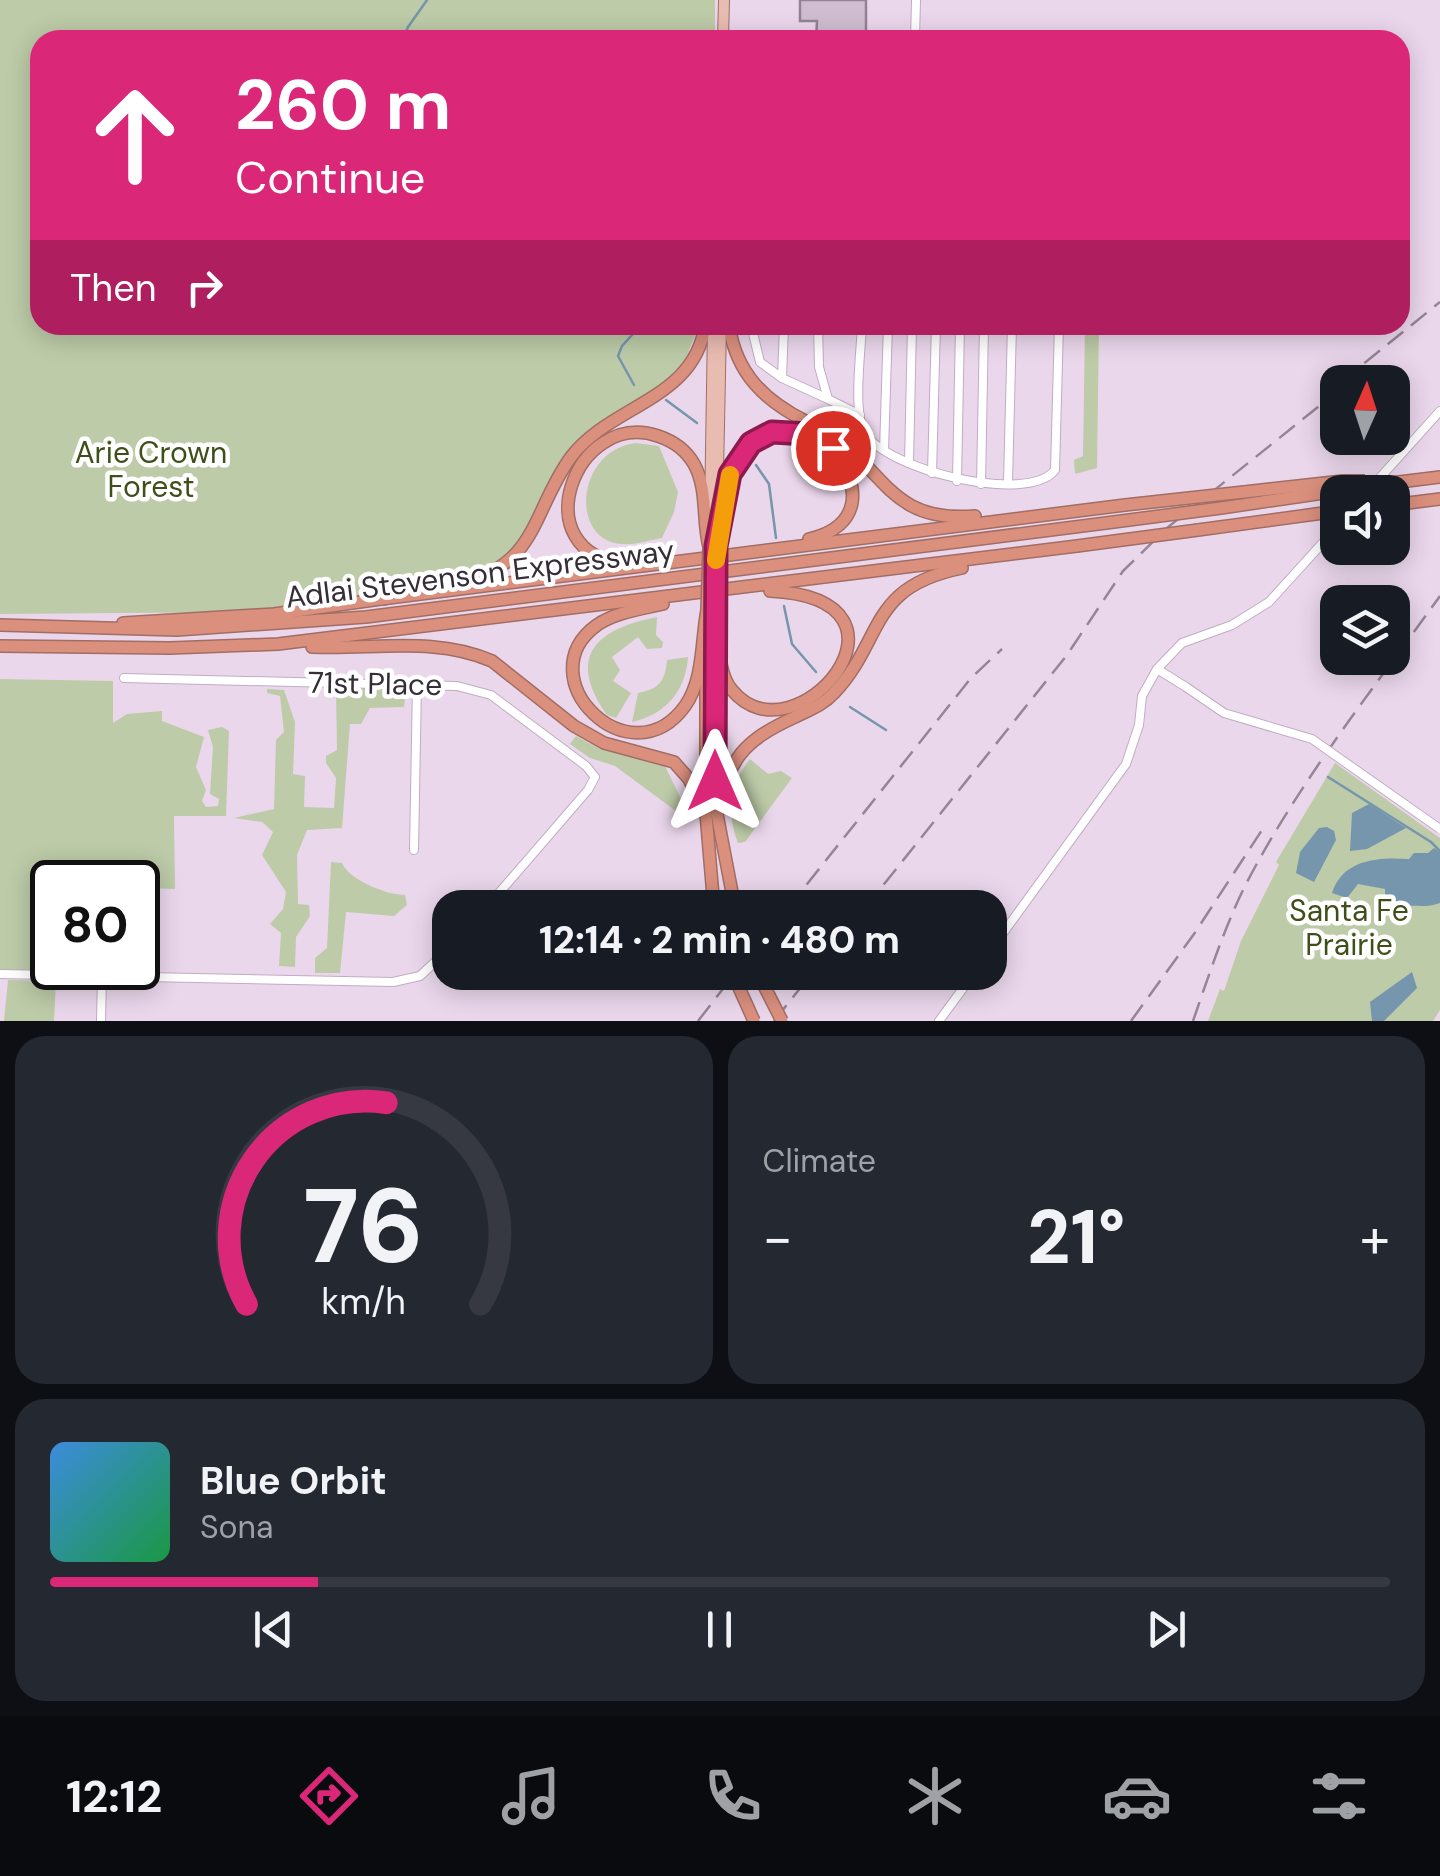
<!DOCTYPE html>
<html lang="en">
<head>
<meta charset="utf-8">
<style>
  body { margin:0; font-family:"DM Sans",sans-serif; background:#242831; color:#f1f3f6; height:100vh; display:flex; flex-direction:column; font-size:38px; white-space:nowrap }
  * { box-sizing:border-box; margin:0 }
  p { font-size:32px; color:#9ea1a6 }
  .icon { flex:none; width:55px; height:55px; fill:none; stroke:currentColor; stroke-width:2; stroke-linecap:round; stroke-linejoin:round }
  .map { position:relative; height:1021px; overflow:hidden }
  .side { display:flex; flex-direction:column; gap:15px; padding:15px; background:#0d0f14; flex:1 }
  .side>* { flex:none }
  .top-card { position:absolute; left:30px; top:30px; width:1380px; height:305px; border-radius:30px; box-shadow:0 5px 25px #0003; background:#db2777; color:#fff; overflow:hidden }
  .needle { width:65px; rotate:3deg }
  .tools { position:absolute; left:1320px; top:365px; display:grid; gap:20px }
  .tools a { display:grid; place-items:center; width:90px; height:90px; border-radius:20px; background:#171b24; box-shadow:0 5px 25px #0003; font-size:50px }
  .speed { position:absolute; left:30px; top:860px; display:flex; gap:20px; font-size:50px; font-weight:700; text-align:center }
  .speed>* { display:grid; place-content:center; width:130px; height:130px; border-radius:50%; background:#171b24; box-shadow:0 5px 25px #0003; line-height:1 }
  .speed .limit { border:5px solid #111; border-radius:15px; background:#fff; color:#111 }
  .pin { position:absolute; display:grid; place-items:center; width:85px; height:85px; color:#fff; margin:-42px; border:5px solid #fff; border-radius:50%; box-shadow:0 2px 10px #0007 }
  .me { position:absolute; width:110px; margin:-55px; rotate:0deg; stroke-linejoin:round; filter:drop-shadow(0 0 8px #0008) }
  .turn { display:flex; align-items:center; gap:35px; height:210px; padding:0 40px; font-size:45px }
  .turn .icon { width:130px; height:130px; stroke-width:2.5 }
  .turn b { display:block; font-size:70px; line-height:85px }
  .then { display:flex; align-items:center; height:95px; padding:0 40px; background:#0003; gap:20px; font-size:38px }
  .big { font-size:75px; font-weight:800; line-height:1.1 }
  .side .widget { flex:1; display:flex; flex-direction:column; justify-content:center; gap:15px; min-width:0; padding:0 35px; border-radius:30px; background:#242831 }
  .side .dial { align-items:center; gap:0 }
  .dial svg { height:260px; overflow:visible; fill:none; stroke:#363941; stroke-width:7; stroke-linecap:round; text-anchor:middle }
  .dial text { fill:#f1f3f6; stroke:none }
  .song { display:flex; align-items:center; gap:30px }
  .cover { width:120px; height:120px; border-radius:15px; background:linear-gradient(135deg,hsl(210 70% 55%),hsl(140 70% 35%)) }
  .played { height:10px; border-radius:5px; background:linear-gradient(90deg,#db2777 20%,#363941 20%) }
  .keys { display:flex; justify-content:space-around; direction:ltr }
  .heat { display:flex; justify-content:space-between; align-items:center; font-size:55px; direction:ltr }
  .side .tiles { flex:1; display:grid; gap:15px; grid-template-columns:1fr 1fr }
  .widget:last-child { grid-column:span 2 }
  .trip { position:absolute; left:432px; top:890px; width:575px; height:100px; border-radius:30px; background:#171b24; box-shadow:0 5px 25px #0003; font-weight:800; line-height:100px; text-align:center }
  .tab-bar { display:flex; height:160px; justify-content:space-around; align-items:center; background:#090b0e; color:#9ea1a6 }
  .tab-bar .icon { width:70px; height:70px }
  .tab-bar .selected { color:#db2777 }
  .tab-bar b { font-size:45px; color:#f1f3f6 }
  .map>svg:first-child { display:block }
  .green { fill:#bdcba8 }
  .water { fill:#7596ad }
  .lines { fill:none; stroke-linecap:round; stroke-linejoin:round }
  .stream { stroke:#7596ad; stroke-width:2.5 }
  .building { fill:#d0bdd1; stroke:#948295; stroke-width:2.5 }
  .minor-casing { stroke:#c0adc2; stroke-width:10 }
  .major-casing { stroke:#a16e65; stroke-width:12 }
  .highway-casing { stroke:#a16e65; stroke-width:14 }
  .minor { stroke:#fff; stroke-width:8 }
  .major { stroke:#e9bcb2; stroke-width:10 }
  .highway { stroke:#db907e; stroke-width:11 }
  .rail { stroke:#948695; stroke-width:2.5; stroke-dasharray:20 10; stroke-linecap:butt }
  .minor-bridge-casing { stroke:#c0adc2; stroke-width:10; stroke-linecap:butt }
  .highway-bridge-casing { stroke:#a16e65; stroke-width:14; stroke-linecap:butt }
  .minor-bridge { stroke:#fff; stroke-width:8 }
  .highway-bridge { stroke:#db907e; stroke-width:11 }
  .route-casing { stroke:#8e194d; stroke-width:25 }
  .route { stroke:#db2777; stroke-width:18 }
  .slow { stroke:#f59e0b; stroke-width:18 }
  .labels { text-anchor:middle; stroke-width:9; stroke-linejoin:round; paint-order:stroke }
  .park-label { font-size:30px; fill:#3e4f19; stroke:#fff }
  .street-label { font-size:30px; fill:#352e36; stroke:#fff }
</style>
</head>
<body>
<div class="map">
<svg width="1440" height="1021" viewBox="0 0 1440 1021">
  <rect width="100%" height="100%" fill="#ebd7ec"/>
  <!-- green -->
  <g class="green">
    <path d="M0 0H715V40H40V325H699L681 371 568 451 522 539 509 554 483 571 465 578 250 612 0 614Z"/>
    <path d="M1085 325H1099L1097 468 1075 474 1074 460 1083 456Z"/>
    <path d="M636 443 659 446 678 492 674 512 662 538C650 540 635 545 623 544 570 543 574 451 636 443Z"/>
    <path d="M657 617 656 635 663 642 662 648 647 649 638 637 612 657 620 670 613 681 631 693 616 718 607 715C566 656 596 629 657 617Z"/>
    <path d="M688 657C686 691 665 715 632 722L638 693C659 689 665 682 667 660Z"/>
    <path d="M0 679 113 681V723L127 714 162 711V721L204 737 196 767 206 790 202 801 206 807 218 806 219 799 210 794 213 747 208 730 222 727 229 731 226 816H174L175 889 140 888V871L109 861 108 882H52V968H106L105 972 0 970Z"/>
    <path d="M336 687 406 689 404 707 370 708 361 724H350L342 828 307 830 297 855 298 904 309 905 310 916 296 937 295 967 279 966 281 933 270 924 283 909 286 892 262 855 273 832 262 822 234 818 274 809 276 740 284 732 280 696 267 693V689L284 690 295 722 293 774 305 776 304 807 334 808 336 778 326 763V756L337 750Z"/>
    <path d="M576 736 598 748 664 764 682 801 680 814 615 766 590 758 570 744Z"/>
    <path d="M750 759 768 774 781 771 792 778 745 842 738 843C726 814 730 783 750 759Z"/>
    <path d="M1335 763 1440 838V1010L1433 1021H1208L1220 989 1224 991 1241 941 1279 865 1276 862Z"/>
    <path d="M331 862 342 863C349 880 387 895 405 895L407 905 394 916 346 912 340 973H315V958L327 948Z"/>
    <path d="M8 980 56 981 54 1021H4Z"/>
  </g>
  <!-- water -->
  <g class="water">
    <path d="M1369 804 1406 828 1367 849 1350 851 1352 813Z"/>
    <path d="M1327 827 1334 831 1336 840 1314 882 1296 873 1300 852 1319 828Z"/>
    <path d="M1434 848 1440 852V903C1426 908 1418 905 1405 906 1396 907 1387 911 1377 911L1375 905 1385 896V889L1358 884 1347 898 1332 893C1343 859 1378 857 1409 859L1414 853H1428Z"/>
    <path d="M1412 972 1417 988 1384 1021H1372L1370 1002Z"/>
  </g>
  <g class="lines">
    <!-- stream -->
    <g class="stream">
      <path d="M403 40 408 27 427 0"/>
      <path d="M634 385 618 356 622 346 641 325"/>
      <path d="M666 400 697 423"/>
      <path d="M756 465 769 484 776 538"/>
      <path d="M784 606 792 644 816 672"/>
      <path d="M850 707 886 730"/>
      <path d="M1328 777 1431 842 1440 851"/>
    </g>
  </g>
  <!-- building -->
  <path class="building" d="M800 0H866V40H816L817 21H800Z"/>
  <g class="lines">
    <defs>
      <g id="minor">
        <path d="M915 40 916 0"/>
        <path d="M751 325 760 362 782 378 828 399"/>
        <path d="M818 325 819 367 828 399 860 415"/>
        <path d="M862 325C861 350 853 411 864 432 886 470 1028 505 1055 470L1059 325"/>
        <path d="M782 378 784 325"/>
        <path d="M884 450 888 325"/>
        <path d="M909 463 912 325"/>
        <path d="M932 473 936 325"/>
        <path d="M957 481 960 325"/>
        <path d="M1008 482 1012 325"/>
        <path d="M981 484 984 325"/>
        <path d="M1367 492 1440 411"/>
        <path d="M1157 669 1186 687"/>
        <path d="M124 678 457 686 491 695 586 766 595 777 588 790 486 908"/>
        <path d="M414 850 417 684"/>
        <path d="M990 951 1126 764 1139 725 1142 696 1157 669 1182 643 1232 625 1269 602 1338 526"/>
        <path d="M0 974 393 982 420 976 450 948"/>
        <path d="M101 1021 102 976"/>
        <path d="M939 1021 975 972"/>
      </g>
      <g id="major">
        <path d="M723 40 724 0"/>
        <path d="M710 514 713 325"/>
        <path d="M717 524 721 325"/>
      </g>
      <g id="highway">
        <path d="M729 325C736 374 765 401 807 422 818 428 832 432 841 440 889 484 900 522 975 516"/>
        <path d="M1399 482 1440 477"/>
        <path d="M1244 492 1343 481"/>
        <path d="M1392 505 1440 499"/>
        <path d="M1221 508 1337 491"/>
        <path d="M1198 530 1338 511"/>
        <path d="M716 546C726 516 722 485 739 457 795 367 918 514 809 539"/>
        <path d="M626 564C521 554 575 408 658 436 673 441 686 450 694 464 708 489 702 520 709 547"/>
        <path d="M465 582C538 563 533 509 571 457 610 405 695 400 705 325"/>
        <path d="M381 599 1125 505"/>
        <path d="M663 604C642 609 616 612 597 625 525 677 630 782 685 706 704 679 701 641 707 610"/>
        <path d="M715 609C721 633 715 670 732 690 794 766 937 599 770 591"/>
        <path d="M123 623 274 614 388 598"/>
        <path d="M0 625 177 630 366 617 1106 523"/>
        <path d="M0 646 170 648 278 644 1077 546"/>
        <path d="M312 647C373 650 435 636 492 661L574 726 604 743 674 762 689 779 706 814"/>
        <path d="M715 654 717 814 735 908"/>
        <path d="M706 662V814L714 908"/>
        <path d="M717 814C729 758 743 741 795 717 809 710 823 705 834 693 885 639 867 587 962 568"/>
      </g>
    </defs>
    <!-- minor casing -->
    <use href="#minor" class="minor-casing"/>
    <!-- major casing -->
    <use href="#major" class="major-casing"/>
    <!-- highway casing -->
    <use href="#highway" class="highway-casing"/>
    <!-- minor -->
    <use href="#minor" class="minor"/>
    <!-- major -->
    <use href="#major" class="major"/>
    <!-- highway -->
    <use href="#highway" class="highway"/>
    <!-- rail -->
    <g class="rail">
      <path d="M1341 382 1440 302"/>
      <path d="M788 908 971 678 1002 649"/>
      <path d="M865 908 1067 655 1123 571 1167 528 1338 391"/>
      <path d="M698 1021 736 972"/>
      <path d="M774 1021 813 972"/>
      <path d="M1131 1021 1194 934 1264 827"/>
      <path d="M1193 1021C1209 975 1224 928 1246 884 1299 782 1373 689 1440 596"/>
    </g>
    <defs>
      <path id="minor-bridge" d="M1186 687 1224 713 1312 739 1440 829"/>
      <g id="highway-bridge">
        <path d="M1343 481H1365"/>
        <path d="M1337 491 1399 482"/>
        <path d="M1125 505 1244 492"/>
        <path d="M1106 523 1221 508"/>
        <path d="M1077 546 1198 530"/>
        <path d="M707 610 709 547"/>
        <path d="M732 972 754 1021"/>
        <path d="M757 972 782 1021"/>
      </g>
    </defs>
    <!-- minor-bridge casing -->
    <use href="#minor-bridge" class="minor-bridge-casing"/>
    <!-- highway-bridge casing -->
    <use href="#highway-bridge" class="highway-bridge-casing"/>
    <!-- minor-bridge -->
    <use href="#minor-bridge" class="minor-bridge"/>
    <!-- highway-bridge -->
    <use href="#highway-bridge" class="highway-bridge"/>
  </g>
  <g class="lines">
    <defs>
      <path id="route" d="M715 781 716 546 730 474 751 443 772 432 808 434 833 448"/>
    </defs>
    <!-- route casing -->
    <use href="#route" class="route-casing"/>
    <!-- route -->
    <use href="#route" class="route"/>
    <!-- slow -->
    <path class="slow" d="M716 560 730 475"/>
  </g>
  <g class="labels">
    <!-- park labels -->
    <g class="park-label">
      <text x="151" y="463">Arie Crown<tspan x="151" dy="34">Forest</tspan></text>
      <text x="1349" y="921">Santa Fe<tspan x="1349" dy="34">Prairie</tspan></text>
    </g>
    <!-- street labels -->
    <g class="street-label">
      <text transform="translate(480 574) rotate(-7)" y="10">Adlai Stevenson Expressway</text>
      <text transform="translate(375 684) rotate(1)" y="10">71st Place</text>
    </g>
  </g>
</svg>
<div class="tools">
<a><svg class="needle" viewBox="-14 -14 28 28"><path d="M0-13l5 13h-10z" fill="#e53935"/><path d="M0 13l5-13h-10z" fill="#9ea1a6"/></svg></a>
<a><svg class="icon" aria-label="sound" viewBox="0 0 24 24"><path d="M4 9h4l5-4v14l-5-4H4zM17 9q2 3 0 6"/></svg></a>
<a><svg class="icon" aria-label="layers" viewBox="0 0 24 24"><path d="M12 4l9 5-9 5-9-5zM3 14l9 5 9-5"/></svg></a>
</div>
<div class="speed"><div class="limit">80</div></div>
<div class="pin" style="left:833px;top:448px;background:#d93025"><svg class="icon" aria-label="arrive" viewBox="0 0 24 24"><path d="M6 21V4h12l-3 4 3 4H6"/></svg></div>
<svg class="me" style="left:715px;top:781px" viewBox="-20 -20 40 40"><path d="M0-17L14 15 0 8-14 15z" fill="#db2777" stroke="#fff" stroke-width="4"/></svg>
<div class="trip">12:14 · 2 min · 480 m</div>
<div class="top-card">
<div class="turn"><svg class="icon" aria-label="ahead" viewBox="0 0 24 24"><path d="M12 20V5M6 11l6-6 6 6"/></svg><div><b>260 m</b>Continue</div></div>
<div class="then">Then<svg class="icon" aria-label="right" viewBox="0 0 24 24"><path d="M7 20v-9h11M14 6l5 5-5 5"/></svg></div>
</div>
</div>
<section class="side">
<div class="tiles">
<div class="widget dial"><svg viewBox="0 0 100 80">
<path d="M14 69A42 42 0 1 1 86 69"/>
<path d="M14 69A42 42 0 0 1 57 7" stroke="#db2777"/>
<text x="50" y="56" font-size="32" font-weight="700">76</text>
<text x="50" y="72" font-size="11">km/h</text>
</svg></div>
<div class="widget"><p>Climate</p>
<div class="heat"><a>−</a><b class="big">21°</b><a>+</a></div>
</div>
<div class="widget">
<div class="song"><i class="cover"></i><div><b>Blue Orbit</b><p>Sona</p></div></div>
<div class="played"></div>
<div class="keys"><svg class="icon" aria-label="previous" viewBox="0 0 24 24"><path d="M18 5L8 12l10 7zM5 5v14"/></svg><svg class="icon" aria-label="pause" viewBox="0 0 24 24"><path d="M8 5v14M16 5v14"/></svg><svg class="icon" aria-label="next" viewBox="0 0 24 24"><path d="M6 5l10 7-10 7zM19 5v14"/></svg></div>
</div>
</div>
</section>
<nav class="tab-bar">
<b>12:12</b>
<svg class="icon selected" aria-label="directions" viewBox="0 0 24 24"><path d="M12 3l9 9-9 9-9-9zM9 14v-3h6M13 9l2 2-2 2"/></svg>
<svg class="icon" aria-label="music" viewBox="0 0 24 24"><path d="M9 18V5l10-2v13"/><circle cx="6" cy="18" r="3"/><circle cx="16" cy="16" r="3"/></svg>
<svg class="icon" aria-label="phone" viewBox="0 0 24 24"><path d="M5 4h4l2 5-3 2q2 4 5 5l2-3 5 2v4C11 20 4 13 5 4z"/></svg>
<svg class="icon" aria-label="climate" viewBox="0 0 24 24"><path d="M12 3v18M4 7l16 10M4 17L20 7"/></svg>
<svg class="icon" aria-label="car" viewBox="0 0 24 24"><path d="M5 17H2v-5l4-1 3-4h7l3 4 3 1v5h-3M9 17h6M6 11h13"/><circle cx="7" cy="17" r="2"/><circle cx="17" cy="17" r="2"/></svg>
<svg class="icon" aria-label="filters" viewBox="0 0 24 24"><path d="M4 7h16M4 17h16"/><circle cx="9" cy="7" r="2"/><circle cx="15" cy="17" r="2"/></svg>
</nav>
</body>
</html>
